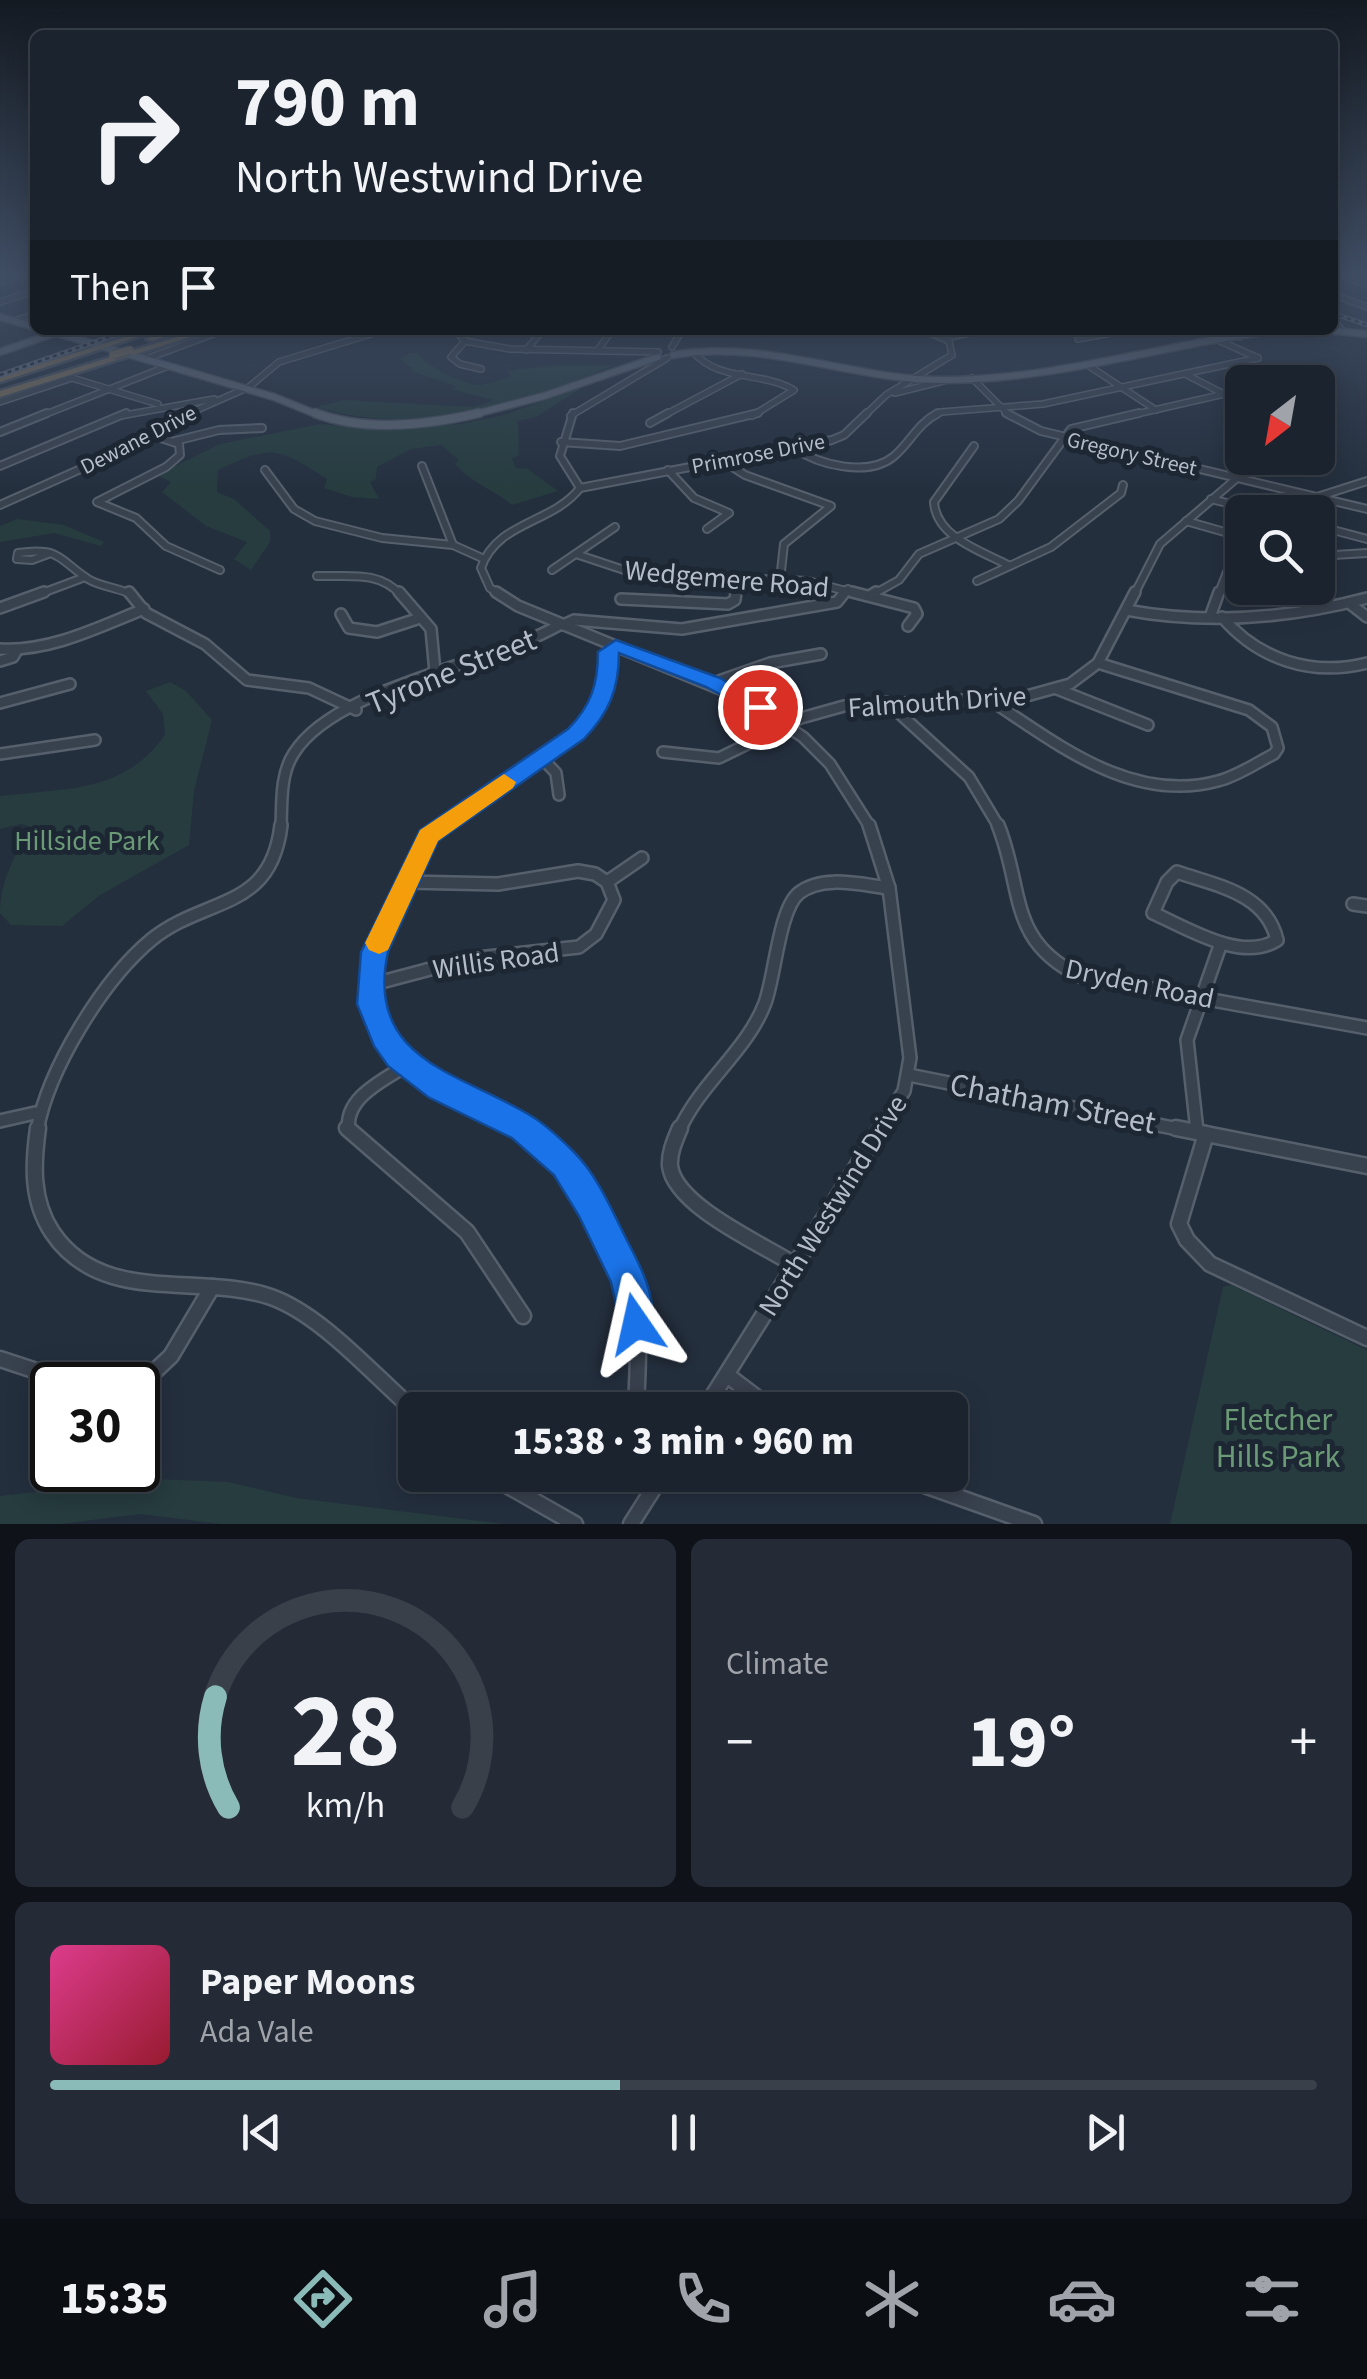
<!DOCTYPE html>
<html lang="en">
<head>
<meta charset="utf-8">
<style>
  body { margin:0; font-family:"Source Sans 3",sans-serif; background:#242b36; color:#f1f3f6; height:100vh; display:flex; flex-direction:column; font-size:38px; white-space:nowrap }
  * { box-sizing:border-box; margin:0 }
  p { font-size:32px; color:#a0a4aa }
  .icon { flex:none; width:55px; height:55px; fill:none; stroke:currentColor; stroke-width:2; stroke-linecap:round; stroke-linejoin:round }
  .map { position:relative; height:1524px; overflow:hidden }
  .side { display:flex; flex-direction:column; gap:15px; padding:15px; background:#0f1319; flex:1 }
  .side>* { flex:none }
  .guide { position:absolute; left:30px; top:30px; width:1308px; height:305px; border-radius:15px; box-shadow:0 5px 25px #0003,0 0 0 2px #39404a; background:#1b232e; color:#f1f3f6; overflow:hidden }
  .needle { width:65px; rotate:211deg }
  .buttons { position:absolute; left:1225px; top:365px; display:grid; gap:20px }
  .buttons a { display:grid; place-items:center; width:110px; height:110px; border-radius:15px; background:#1b232e; box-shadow:0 5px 25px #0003,0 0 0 2px #39404a; font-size:50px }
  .speed { position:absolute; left:30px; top:1362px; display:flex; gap:20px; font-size:50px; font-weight:700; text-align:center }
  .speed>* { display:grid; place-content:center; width:130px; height:130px; border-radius:50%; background:#1b232e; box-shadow:0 5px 25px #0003,0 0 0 2px #39404a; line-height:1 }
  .speed .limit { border:5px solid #111; border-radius:15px; background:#fff; color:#111 }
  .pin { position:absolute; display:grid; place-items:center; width:85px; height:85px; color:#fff; margin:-42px; border:5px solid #fff; border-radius:50%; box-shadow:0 2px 10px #0007 }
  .me { position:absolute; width:110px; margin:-55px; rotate:349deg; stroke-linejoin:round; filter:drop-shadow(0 0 8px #0008) }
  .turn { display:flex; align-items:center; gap:35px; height:210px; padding:0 40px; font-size:45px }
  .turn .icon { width:130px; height:130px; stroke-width:2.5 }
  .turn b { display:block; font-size:70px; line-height:85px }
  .then { display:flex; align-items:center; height:95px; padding:0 40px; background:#0003; gap:20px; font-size:38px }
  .big { font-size:75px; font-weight:800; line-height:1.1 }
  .side .tile { flex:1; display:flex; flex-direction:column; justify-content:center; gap:15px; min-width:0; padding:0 35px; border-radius:15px; background:#242b36 }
  .side .dial { align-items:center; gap:0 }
  .dial svg { height:260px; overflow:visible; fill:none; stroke:#39404a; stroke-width:7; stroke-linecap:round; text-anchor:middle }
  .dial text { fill:#f1f3f6; stroke:none }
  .song { display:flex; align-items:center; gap:30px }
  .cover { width:120px; height:120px; border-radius:15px; background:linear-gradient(135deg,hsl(330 70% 55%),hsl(350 70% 35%)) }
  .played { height:10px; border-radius:5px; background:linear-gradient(90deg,#8bbbb9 45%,#39404a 45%) }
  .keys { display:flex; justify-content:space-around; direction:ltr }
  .heat { display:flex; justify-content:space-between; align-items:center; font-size:55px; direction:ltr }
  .side .tiles { flex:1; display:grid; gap:15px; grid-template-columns:1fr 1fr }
  .tile:last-child { grid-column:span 2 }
  .trip { position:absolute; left:398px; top:1392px; width:570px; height:100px; border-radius:15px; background:#1b232e; box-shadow:0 5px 25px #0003,0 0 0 2px #39404a; font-weight:800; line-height:100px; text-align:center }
  .menu { display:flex; height:160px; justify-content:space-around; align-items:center; background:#0b0e12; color:#a0a4aa }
  .menu .icon { width:70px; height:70px }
  .menu .selected { color:#8bbbb9 }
  .menu b { font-size:45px; color:#f1f3f6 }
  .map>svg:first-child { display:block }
  .green { fill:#263c3f }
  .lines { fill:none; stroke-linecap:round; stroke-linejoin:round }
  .minor-far4-casing { stroke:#565f6c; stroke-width:8 }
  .minor-far3-casing { stroke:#565f6c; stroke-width:10 }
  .minor-far2-casing { stroke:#565f6c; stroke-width:14 }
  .minor-far1-casing { stroke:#565f6c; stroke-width:16 }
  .minor-casing { stroke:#565f6c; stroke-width:19 }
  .major-far1-casing { stroke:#414a57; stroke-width:9 }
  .major-casing { stroke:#414a57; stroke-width:11 }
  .highway-casing { stroke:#434c59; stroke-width:5 }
  .minor-far4 { stroke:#38414e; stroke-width:5 }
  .minor-far3 { stroke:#38414e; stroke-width:6 }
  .minor-far2 { stroke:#38414e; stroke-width:9 }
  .minor-far1 { stroke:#38414e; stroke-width:11 }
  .minor { stroke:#38414e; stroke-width:14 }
  .major-far1 { stroke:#56606e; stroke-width:6 }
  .major { stroke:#56606e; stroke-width:8 }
  .highway { fill:#746855; fill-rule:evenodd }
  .tram { stroke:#5a6575; stroke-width:2.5 }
  .rail-casing { stroke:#5a6575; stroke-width:5 }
  .rail { stroke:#1d2633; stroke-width:2.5; stroke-dasharray:4; stroke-linecap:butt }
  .highway-bridge-casing { stroke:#434c59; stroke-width:10; stroke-linecap:butt }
  .highway-bridge { stroke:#746855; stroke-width:8 }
  .route { fill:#1a73e8; stroke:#114b97; stroke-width:2.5 }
  .slow { fill:#f59e0b }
  .labels { text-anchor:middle; stroke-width:10; stroke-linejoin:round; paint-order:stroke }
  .far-street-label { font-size:22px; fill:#b4bcc9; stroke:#1d2633 }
  .street-label { font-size:28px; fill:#b4bcc9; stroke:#1d2633 }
  .park-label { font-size:28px; fill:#6b9a76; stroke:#1d2633 }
  .near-street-label { font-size:32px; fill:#b4bcc9; stroke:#1d2633 }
  .near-park-label { font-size:32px; fill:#6b9a76; stroke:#1d2633 }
</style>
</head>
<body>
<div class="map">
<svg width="1367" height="1524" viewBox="0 0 1367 1524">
  <rect width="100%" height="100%" fill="#242f3e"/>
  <!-- green -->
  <g class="green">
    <path d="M410 353H417C426 366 464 385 480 385 490 384 501 380 511 377L508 371C543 365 577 365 612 366 520 405 415 437 316 407L344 400 473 407 494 400 454 390 456 386 411 371 412 368 400 359Z"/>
    <path d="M585 386 536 417 518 421 519 455 512 459 516 468 528 469 558 491 512 505C493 489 471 483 455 464L459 460 441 445 411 449 377 467 376 479 370 482 379 499 352 497 324 488 327 479C278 448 274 443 218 470L217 492 234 499 270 531V542L251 570 234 559 247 542 206 526 162 492 171 482 157 475 220 444 321 424 359 428 461 424 504 415Z"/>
    <path d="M17 519 64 525 104 542 101 546 54 533 0 542V526Z"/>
    <path d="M170 682 186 691 212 720 194 791 189 845 100 895 62 926 11 925 0 913C0 882 15 854 31 827L21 824 0 829V796C65 788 123 794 165 735L163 714 146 691Z"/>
    <path d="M1231 1285 1367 1350V1524H1170L1223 1287Z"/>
    <path d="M153 1479 229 1482 296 1498 504 1524H221L140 1514 60 1524H0V1496Z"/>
  </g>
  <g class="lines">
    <defs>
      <g id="minor-far4">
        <path d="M1347 277 1367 285"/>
        <path d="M0 282 14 277"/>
        <path d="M1332 294 1367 307"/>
        <path d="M0 302 35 291"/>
        <path d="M1332 319 1343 331"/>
        <path d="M14 321 35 314"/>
        <path d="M455 330 465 341"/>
        <path d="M1223 330 1240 337"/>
        <path d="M945 338 985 330"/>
        <path d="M1078 339 1128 330"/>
        <path d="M465 341 510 349 658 352"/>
        <path d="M465 341 451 357 460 364 481 369"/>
        <path d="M1220 341 1258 358"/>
        <path d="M672 347 682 330"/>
        <path d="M526 350 543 330"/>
        <path d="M598 350 612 330"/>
        <path d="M693 352C719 382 762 371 794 390L752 416"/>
        <path d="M146 359 224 330"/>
        <path d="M1232 364 1270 381"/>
        <path d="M1089 366 1156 410"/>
        <path d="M1187 375 1224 394"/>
        <path d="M972 378 1010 416"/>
        <path d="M895 393 943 381"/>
        <path d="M0 402 72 378 158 404"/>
        <path d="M41 416 168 366"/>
        <path d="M120 416 214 399"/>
        <path d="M183 416 249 387 279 362 384 330"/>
        <path d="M570 416 667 358"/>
        <path d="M663 416 742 374"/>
        <path d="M864 416 886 395 952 355 949 341 924 330"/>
        <path d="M934 416 941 412 1043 404 1258 358"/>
        <path d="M1128 416 1224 394"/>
      </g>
      <g id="minor-far3">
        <path d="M573 413 560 456 580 488"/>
        <path d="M1006 413 1041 431 1367 509"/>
        <path d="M650 423 668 413"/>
        <path d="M0 432 47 413"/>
        <path d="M155 436 179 444 180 455 166 467 97 502 136 518 166 546 220 570"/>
        <path d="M175 441 219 430 262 428"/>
        <path d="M561 442 620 446 758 413"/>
        <path d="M974 446 934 502C936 537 981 551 1008 565"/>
        <path d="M795 448C818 465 868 477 893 457 910 443 917 424 938 413"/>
        <path d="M723 461 745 475 831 506 784 544 780 580"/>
        <path d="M0 466 126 413"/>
        <path d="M422 466 453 545"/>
        <path d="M265 470 294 509 315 521 382 538 453 545 482 558"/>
        <path d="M668 470 694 498 729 513 707 529"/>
        <path d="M580 488 832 440 844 435 867 413"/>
        <path d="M1317 497 1367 481"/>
        <path d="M1211 499 1263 512"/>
        <path d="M0 505 150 438 188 413"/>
        <path d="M1186 521 1242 537"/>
        <path d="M1318 526 1367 539"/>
        <path d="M576 554 636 574 808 581 861 595"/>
        <path d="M1318 556 1367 553"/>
        <path d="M17 559 18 553C60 547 57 558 88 579 101 587 120 588 133 595"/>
        <path d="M17 559 32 560 48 554"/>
        <path d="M552 570 615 527"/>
        <path d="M317 576C348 577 379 570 401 595"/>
        <path d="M977 581 1051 547 1121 493 1123 485"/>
        <path d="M37 595 85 577"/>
        <path d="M500 595 490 588 481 568C497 521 552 524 580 488"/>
        <path d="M736 595 738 578"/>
        <path d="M843 595 848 589"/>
        <path d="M872 595 899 580 919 554 999 519 1018 501 1071 429 1139 413"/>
        <path d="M1134 595 1160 544 1237 478"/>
        <path d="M1218 595 1227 572 1242 556"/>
      </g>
      <g id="minor-far2">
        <path d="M129 592 146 613 205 644 247 680 309 688 356 710"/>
        <path d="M399 592 431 629 435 672"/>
        <path d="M496 592 518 606 747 700 803 737 830 764 870 827"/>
        <path d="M852 592 914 608 917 614 908 626"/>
        <path d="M871 595 876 592"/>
        <path d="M621 599 728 604 735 600 736 592"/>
        <path d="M1349 603 1367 617"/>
        <path d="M0 608 44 592"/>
        <path d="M1126 610C1208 625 1287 619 1367 598"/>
        <path d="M341 614 349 628 377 632 420 618"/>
        <path d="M1210 617 1219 592"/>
        <path d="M1222 617C1259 660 1312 677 1367 663"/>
        <path d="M563 625 574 620 682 629 837 602 845 592"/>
        <path d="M0 649C50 652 99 627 144 609"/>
        <path d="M0 661 13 657 17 650"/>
        <path d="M713 683 770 663 821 654"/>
        <path d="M1057 689 1148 725"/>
        <path d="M887 702 969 777 999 827"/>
        <path d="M993 702C1060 746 1133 804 1218 781 1238 776 1256 763 1274 754L1278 748 1272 727 1249 710 1098 663"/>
        <path d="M0 703 70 684"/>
        <path d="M663 752 719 758 801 718 844 706 1023 697 1070 684 1098 663 1135 592"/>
        <path d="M0 754 95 740"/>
        <path d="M542 758 556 773 559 795"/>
        <path d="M281 827C282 803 280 774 294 753 336 686 492 665 561 624"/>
        <path d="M438 827C478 792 579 748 599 705 607 689 606 668 608 651L616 646"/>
      </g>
      <g id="minor-far1">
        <path d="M441 825C414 849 403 887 389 919 330 1059 431 1074 526 1131"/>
        <path d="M869 825 889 888 910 1058 904 1091 879 1131"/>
        <path d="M998 825C1024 889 1007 941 1080 976L1367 1028"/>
        <path d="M1177 872C1217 886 1266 893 1277 940 1242 963 1187 928 1153 913L1167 882Z"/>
        <path d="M607 882 642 858"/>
        <path d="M1353 904 1367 906"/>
        <path d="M370 985 468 959 579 947 596 934 614 900 607 882 595 874 578 871 498 884 407 882"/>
        <path d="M909 1075 1188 1131"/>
        <path d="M0 1121 35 1113"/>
        <path d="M37 1131C48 1069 103 980 151 940 205 896 271 912 281 825"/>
        <path d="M349 1131C343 1098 384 1080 407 1065"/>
        <path d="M679 1131C700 1083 747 1051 765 1003 775 976 779 909 799 893 823 874 862 885 889 888"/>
        <path d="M1197 1131 1187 1040 1221 943"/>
      </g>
      <g id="minor">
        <path d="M38 1128C33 1164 31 1200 52 1232 102 1307 198 1272 271 1297 322 1315 374 1376 415 1411"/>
        <path d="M347 1128 467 1232 523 1316"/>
        <path d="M522 1128C574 1162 623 1240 634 1301 641 1336 637 1374 636 1410"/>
        <path d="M680 1128C675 1140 669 1153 670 1166 675 1206 762 1244 793 1264"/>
        <path d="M1176 1128 1367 1166"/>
        <path d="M1206 1134 1179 1224 1187 1240 1210 1264 1367 1338"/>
        <path d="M0 1359 79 1385"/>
        <path d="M727 1375 773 1410"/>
        <path d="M138 1387 171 1356 212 1287"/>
        <path d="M704 1410 881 1128"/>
        <path d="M489 1475 575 1524"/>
        <path d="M640 1475 650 1494"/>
        <path d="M896 1475 1034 1524"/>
        <path d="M631 1524 662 1475"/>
      </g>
      <g id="major-far1">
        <path d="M0 317 35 327"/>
        <path d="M46 330 274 397 321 416"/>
        <path d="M1325 330 1367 334"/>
        <path d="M0 352 55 333"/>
        <path d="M673 355C769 339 850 380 944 380 1060 380 1169 342 1283 330"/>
        <path d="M468 416 544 396 658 357"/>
      </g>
      <path id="major" d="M315 413C365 432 428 425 479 413"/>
      <g id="highway">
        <path d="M147 330H159L0 382V377Z"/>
        <path d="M170 330H182L153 341 146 339Z"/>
        <path d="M200 330H212L0 397V391Z"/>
      </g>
    </defs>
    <!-- minor-far4 casing -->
    <use href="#minor-far4" class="minor-far4-casing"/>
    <!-- minor-far3 casing -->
    <use href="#minor-far3" class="minor-far3-casing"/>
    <!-- minor-far2 casing -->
    <use href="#minor-far2" class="minor-far2-casing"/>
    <!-- minor-far1 casing -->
    <use href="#minor-far1" class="minor-far1-casing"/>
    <!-- minor casing -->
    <use href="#minor" class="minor-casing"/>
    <!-- major-far1 casing -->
    <use href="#major-far1" class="major-far1-casing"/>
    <!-- major casing -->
    <use href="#major" class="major-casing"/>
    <!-- highway casing -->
    <use href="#highway" class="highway-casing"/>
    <!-- minor-far4 -->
    <use href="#minor-far4" class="minor-far4"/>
    <!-- minor-far3 -->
    <use href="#minor-far3" class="minor-far3"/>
    <!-- minor-far2 -->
    <use href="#minor-far2" class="minor-far2"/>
    <!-- minor-far1 -->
    <use href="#minor-far1" class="minor-far1"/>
    <!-- minor -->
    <use href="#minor" class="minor"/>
    <!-- major-far1 -->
    <use href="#major-far1" class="major-far1"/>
    <!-- major -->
    <use href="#major" class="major"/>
    <!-- highway -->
    <use href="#highway" class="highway"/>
    <!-- tram -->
    <g class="tram">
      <path d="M1332 314 1367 326"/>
      <path d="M0 377 132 330"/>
    </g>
    <defs>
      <g id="rail">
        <path d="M1332 313 1367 325"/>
        <path d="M0 375 129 330"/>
      </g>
    </defs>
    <!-- rail casing -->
    <use href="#rail" class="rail-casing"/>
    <!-- rail -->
    <use href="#rail" class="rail"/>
    <defs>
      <path id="highway-bridge" d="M113 355 130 350"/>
    </defs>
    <!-- highway-bridge casing -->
    <use href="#highway-bridge" class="highway-bridge-casing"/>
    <!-- highway-bridge -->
    <use href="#highway-bridge" class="highway-bridge"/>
  </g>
  <!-- sky -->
  <linearGradient id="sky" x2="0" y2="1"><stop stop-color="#141a22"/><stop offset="0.56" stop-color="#3f4d63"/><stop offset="1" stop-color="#3f4d63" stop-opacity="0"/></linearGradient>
  <rect width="1367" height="491" fill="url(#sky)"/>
  <!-- route -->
  <path class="route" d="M616 640 720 678 770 707 760 713 752 711 706 687 619 653C619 689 609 713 584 739L438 841 388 952C364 1062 463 1073 533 1117 547 1126 562 1140 574 1152 600 1178 615 1218 632 1250 646 1277 660 1308 648 1337L636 1343 623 1337 611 1282 579 1216 554 1175 512 1138 428 1097 388 1066 374 1046 357 1004 361 952 420 830 568 729C591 706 598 684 598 652Z"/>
  <!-- slow -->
  <path class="slow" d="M504 774 516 782 513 788 438 841 388 950 379 954 369 950 365 943 420 830Z"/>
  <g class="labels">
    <!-- far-street labels -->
    <g class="far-street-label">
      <text transform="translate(138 439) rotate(-27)" y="8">Dewane Drive</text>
      <text transform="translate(758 453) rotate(-11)" y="8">Primrose Drive</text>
      <text transform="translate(1132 453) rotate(13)" y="8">Gregory Street</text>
    </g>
    <!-- street labels -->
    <g class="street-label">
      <text transform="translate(727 578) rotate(5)" y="10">Wedgemere Road</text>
      <text transform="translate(937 701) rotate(-4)" y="10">Falmouth Drive</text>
      <text transform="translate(496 960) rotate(-8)" y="10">Willis Road</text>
      <text transform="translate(1140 983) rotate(12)" y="10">Dryden Road</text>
      <text transform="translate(832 1205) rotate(-58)" y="10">North Westwind Drive</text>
    </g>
    <!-- park labels -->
    <g class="park-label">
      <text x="87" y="850">Hillside Park</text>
    </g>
    <!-- near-street labels -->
    <g class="near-street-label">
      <text transform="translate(451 671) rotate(-22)" y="11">Tyrone Street</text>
      <text transform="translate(1053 1103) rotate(11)" y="11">Chatham Street</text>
    </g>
    <!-- near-park labels -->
    <g class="near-park-label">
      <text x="1278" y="1430">Fletcher<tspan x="1278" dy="37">Hills Park</tspan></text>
    </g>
  </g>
</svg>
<div class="buttons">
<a><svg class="needle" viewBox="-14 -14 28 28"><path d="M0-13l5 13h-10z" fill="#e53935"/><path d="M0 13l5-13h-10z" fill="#a0a4aa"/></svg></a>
<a><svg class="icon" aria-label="search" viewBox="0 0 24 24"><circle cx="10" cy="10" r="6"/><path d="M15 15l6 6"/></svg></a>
</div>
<div class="speed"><div class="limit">30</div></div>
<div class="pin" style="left:760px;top:707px;background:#d93025"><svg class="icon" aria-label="arrive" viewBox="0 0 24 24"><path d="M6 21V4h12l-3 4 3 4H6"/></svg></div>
<svg class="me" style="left:636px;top:1324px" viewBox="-20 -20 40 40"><path d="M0-17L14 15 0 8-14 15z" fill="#1a73e8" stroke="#fff" stroke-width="4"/></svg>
<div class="trip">15:38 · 3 min · 960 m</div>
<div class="guide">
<div class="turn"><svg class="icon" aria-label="right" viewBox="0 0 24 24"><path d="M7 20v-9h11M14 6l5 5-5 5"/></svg><div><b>790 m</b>North Westwind Drive</div></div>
<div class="then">Then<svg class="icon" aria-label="arrive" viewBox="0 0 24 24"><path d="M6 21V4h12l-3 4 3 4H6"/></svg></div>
</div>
</div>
<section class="side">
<div class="tiles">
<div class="tile dial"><svg viewBox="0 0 100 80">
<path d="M14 69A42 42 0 1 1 86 69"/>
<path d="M14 69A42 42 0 0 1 10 35" stroke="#8bbbb9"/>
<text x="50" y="56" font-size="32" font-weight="700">28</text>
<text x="50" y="72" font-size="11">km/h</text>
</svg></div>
<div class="tile"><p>Climate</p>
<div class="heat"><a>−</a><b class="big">19°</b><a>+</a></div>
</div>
<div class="tile">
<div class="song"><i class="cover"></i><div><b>Paper Moons</b><p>Ada Vale</p></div></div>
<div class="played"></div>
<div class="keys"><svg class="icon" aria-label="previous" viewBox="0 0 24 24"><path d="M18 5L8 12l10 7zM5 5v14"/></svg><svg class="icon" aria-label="pause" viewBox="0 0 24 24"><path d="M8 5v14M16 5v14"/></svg><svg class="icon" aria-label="next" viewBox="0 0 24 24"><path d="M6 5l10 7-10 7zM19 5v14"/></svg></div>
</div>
</div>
</section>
<nav class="menu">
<b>15:35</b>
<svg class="icon selected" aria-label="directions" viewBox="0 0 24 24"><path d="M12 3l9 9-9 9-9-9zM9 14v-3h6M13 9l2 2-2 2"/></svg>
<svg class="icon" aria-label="music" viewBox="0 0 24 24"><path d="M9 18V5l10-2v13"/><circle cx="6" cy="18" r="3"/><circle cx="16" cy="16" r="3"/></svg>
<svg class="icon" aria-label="phone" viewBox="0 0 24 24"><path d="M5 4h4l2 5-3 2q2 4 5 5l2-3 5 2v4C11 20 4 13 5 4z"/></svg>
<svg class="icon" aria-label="climate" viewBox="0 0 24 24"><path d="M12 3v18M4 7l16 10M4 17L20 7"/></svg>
<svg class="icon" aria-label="car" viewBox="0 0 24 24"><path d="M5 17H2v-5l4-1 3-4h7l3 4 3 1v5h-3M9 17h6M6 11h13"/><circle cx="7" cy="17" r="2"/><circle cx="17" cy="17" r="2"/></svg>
<svg class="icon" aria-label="filters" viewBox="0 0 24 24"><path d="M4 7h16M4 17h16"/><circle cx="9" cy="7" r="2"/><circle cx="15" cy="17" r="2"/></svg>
</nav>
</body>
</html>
